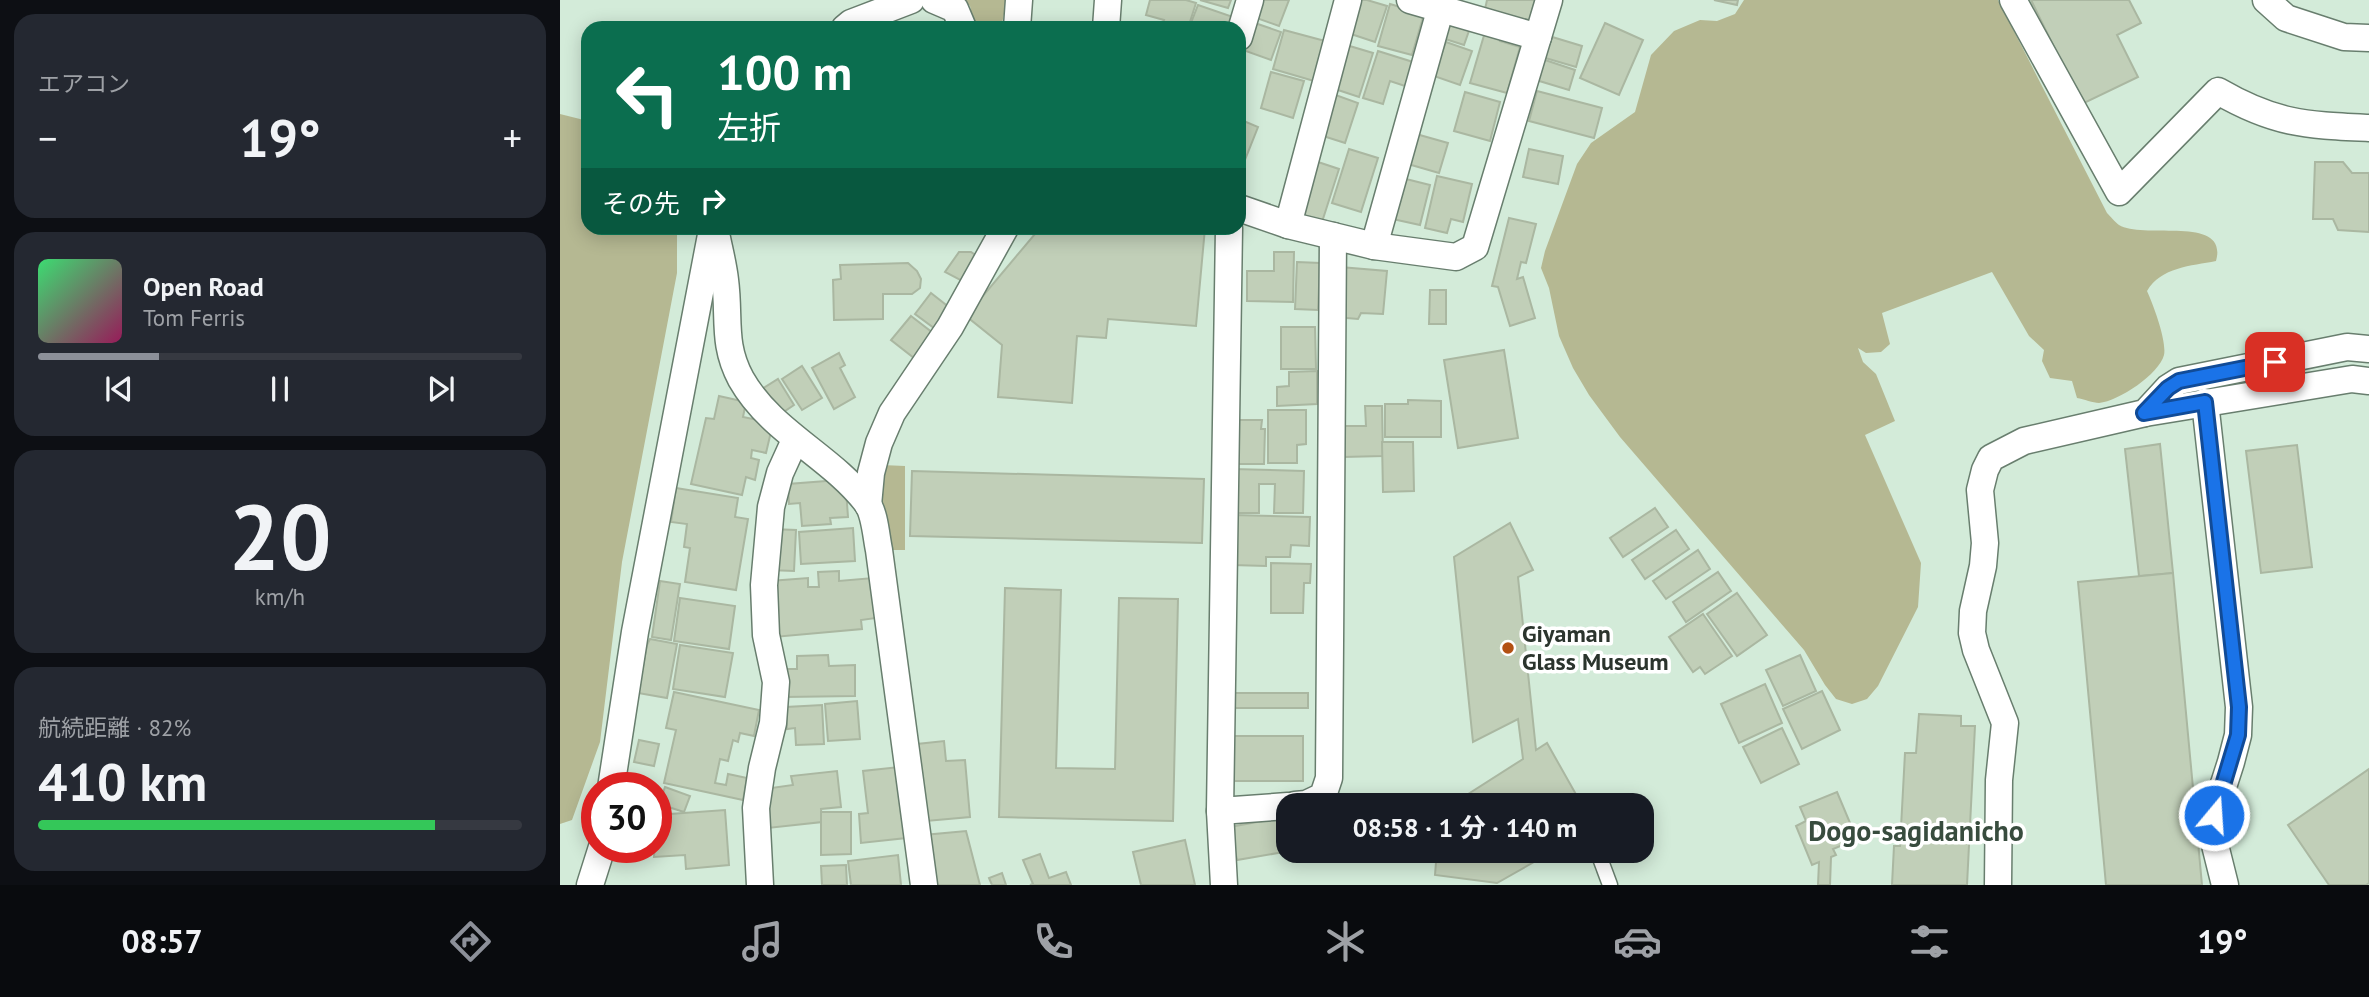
<!DOCTYPE html>
<html lang="ja">
<head>
<meta charset="utf-8">
<style>
  body { margin:0; font-family:"PT Sans","Noto Sans JP",sans-serif; background:#242831; color:#f1f3f6; height:100vh; display:flex; flex-direction:column; font-size:26px; white-space:nowrap }
  * { box-sizing:border-box; margin:0 }
  p { font-size:23px; color:#9ea1a6 }
  .icon { flex:none; width:38px; height:38px; fill:none; stroke:currentColor; stroke-width:2; stroke-linecap:round; stroke-linejoin:round }
  .map { position:relative; flex:1; overflow:hidden }
  .side { display:flex; flex-direction:column; gap:14px; padding:14px; background:#0d0f14; width:560px }
  .side>* { flex:none }
  .top-card { position:absolute; left:21px; top:21px; width:665px; height:214px; border-radius:21px; box-shadow:0 4px 18px #0003; background:#0b6e4f; color:#fff; overflow:hidden }
  .speed { position:absolute; left:21px; top:772px; display:flex; gap:14px; font-size:35px; font-weight:700; text-align:center }
  .speed>* { display:grid; place-content:center; width:91px; height:91px; border-radius:50%; background:#171b24; box-shadow:0 4px 18px #0003; line-height:1 }
  .speed .limit { border:10px solid #d22; background:#fff; color:#111 }
  .pin { position:absolute; display:grid; place-items:center; width:60px; height:60px; color:#fff; margin:-30px; border-radius:14px; box-shadow:0 4px 10px #0006 }
  .me { position:absolute; width:77px; margin:-38px; rotate:18deg; stroke-linejoin:round; filter:drop-shadow(0 0 5px #0008) }
  .turn { display:flex; align-items:center; gap:24px; height:147px; padding:0 21px; font-size:32px }
  .turn .icon { width:91px; height:91px; stroke-width:2.5 }
  .turn b { display:block; font-size:49px; line-height:60px }
  .then { display:flex; align-items:center; height:66px; padding:0 21px; background:#0003; gap:14px; font-size:26px }
  .big { font-size:52px; font-weight:700; line-height:1.1 }
  .side .widget { flex:1; display:flex; flex-direction:column; justify-content:center; gap:10px; min-width:0; padding:0 24px; border-radius:21px; background:#242831 }
  .side .dial { align-items:center; gap:0 }
  .dial b { font-size:91px; line-height:1 }
  .song { display:flex; align-items:center; gap:21px }
  .cover { width:84px; height:84px; border-radius:10px; background:linear-gradient(135deg,hsl(140 70% 55%),hsl(330 70% 35%)) }
  .played { height:7px; border-radius:4px; background:linear-gradient(90deg,#8c9099 25%,#363941 25%) }
  .keys { display:flex; justify-content:space-around; direction:ltr }
  .heat { display:flex; justify-content:space-between; align-items:center; font-size:38px; direction:ltr }
  .charge { height:10px; border-radius:5px; background:linear-gradient(90deg,#34c759 82%,#363941 0) }
  .trip { position:absolute; left:716px; top:793px; width:378px; height:70px; border-radius:21px; background:#171b24; box-shadow:0 4px 18px #0003; font-weight:700; line-height:70px; text-align:center }
  .tabs { display:flex; height:112px; justify-content:space-around; align-items:center; background:#090b0e; color:#9ea1a6 }
  .tabs .icon { width:49px; height:49px }
  .tabs .active { color:#8c9099 }
  .tabs b { font-size:32px; color:#f1f3f6 }
  main { display:flex; flex:1; min-height:0 }
  .map>svg:first-child { display:block }
  .green { fill:#b5b892 }
  .building { fill:#c1cfb8; stroke:#aab7a1; stroke-width:2 }
  .lines { fill:none; stroke-linecap:round; stroke-linejoin:round }
  .service-casing { stroke:#687e6e; stroke-width:17 }
  .minor-casing { stroke:#687e6e; stroke-width:29 }
  .service { stroke:#fff; stroke-width:14 }
  .minor { stroke:#fff; stroke-width:26 }
  .route-casing { stroke:#114b97; stroke-width:18 }
  .route { stroke:#1a73e8; stroke-width:12 }
  .poi-dot { fill:#b35113; stroke:#fff; stroke-width:2.5 }
  .labels { text-anchor:middle; stroke-width:7; stroke-linejoin:round; paint-order:stroke }
  .poi-label { font-size:24px; font-weight:bold; fill:#2b342d; stroke:#fff; text-anchor:start }
  .quarter-label { font-size:28px; font-weight:bold; fill:#384c3e; stroke:#fff }
</style>
</head>
<body>
<main>
<section class="side">
<div class="widget"><p>エアコン</p>
<div class="heat"><a>−</a><b class="big">19°</b><a>+</a></div>
</div>
<div class="widget">
<div class="song"><i class="cover"></i><div><b>Open Road</b><p>Tom Ferris</p></div></div>
<div class="played"></div>
<div class="keys"><svg class="icon" aria-label="previous" viewBox="0 0 24 24"><path d="M18 5L8 12l10 7zM5 5v14"/></svg><svg class="icon" aria-label="pause" viewBox="0 0 24 24"><path d="M8 5v14M16 5v14"/></svg><svg class="icon" aria-label="next" viewBox="0 0 24 24"><path d="M6 5l10 7-10 7zM19 5v14"/></svg></div>
</div>
<div class="widget dial"><b>20</b><p>km/h</p></div>
<div class="widget"><p>航続距離 · 82%</p><b class="big">410 km</b><div class="charge"></div></div>
</section>
<div class="map">
<svg width="1809" height="885" viewBox="0 0 1809 885">
  <rect width="100%" height="100%" fill="#d3ebd9"/>
  <!-- green -->
  <g class="green">
    <path d="M404 0H447L441 28H415L410 6Z"/>
    <path d="M1184 0H1438L1547 213C1550 216 1555 222 1559 225 1584 240 1669 214 1656 261 1631 266 1601 267 1587 291 1593 304 1607 341 1604 355 1599 374 1559 401 1539 403 1533 403 1524 399 1517 398L1512 381 1490 378 1482 361 1484 350 1469 336 1432 272 1322 313 1330 344 1321 352 1306 353 1298 348 1303 362 1316 374 1335 421 1305 435 1361 563 1358 607 1318 686 1307 699 1292 704 1276 699 1265 685 1244 650 1060 437 1029 395 1013 368 999 336 989 288 981 268 985 251 1017 164 1031 143 1075 112 1091 55 1114 31 1140 20 1157 21 1175 14Z"/>
    <path d="M0 114 28 121V228H117V273L62 562 40 742 12 820 0 824Z"/>
    <path d="M322 465 345 466V550H327L320 528Z"/>
  </g>
  <!-- building -->
  <g class="building">
    <path d="M590 0H626L636 3 628 28H601L604 20 586 15Z"/>
    <path d="M640 0H671L668 8Z"/>
    <path d="M694 0H729L719 26 688 15Z"/>
    <path d="M793 0H807L827 6 815 42 782 31Z"/>
    <path d="M927 0H975L968 25 924 14Z"/>
    <path d="M1154 0H1178L1177 5Z"/>
    <path d="M1471 0H1569L1581 23 1557 35 1578 77 1522 104Z"/>
    <path d="M830 4 864 14 852 55 818 46Z"/>
    <path d="M638 5 676 18 672 28H629Z"/>
    <path d="M886 16 911 25 904 45 879 37Z"/>
    <path d="M689 21 721 32 711 60 680 49Z"/>
    <path d="M1045 23 1083 40 1059 95 1020 78Z"/>
    <path d="M724 30 765 41 754 81 713 69Z"/>
    <path d="M925 32 941 36 940 41 960 47 947 93 910 83Z"/>
    <path d="M989 36 1022 46 1016 67 982 57Z"/>
    <path d="M886 42 912 51 900 85 868 74 875 53 881 55Z"/>
    <path d="M783 44 813 53 799 97 769 87Z"/>
    <path d="M818 51 853 62 845 86 830 81 823 104 803 98Z"/>
    <path d="M982 59 1015 70 1009 90 976 80Z"/>
    <path d="M711 72 744 81 733 118 701 108Z"/>
    <path d="M977 91 1042 108 1034 138 969 121Z"/>
    <path d="M905 92 940 102 930 141 894 131Z"/>
    <path d="M770 93 798 103 785 143 757 134Z"/>
    <path d="M679 119 698 127 679 175Z"/>
    <path d="M849 132 888 143 879 173 841 162Z"/>
    <path d="M789 149 818 158 801 212 772 203Z"/>
    <path d="M969 149 1003 156 998 184 963 177Z"/>
    <path d="M749 159 779 169 762 222 732 213Z"/>
    <path d="M1755 162H1783L1792 173H1809V232L1778 230 1773 219H1753Z"/>
    <path d="M877 176 912 184 903 222 891 219 887 233 865 228Z"/>
    <path d="M838 177 870 185 860 225 828 218Z"/>
    <path d="M949 218 976 224 966 263 961 262 957 279 963 277 975 318 950 326 938 287 932 286Z"/>
    <path d="M405 228H434L430 232H405Z"/>
    <path d="M480 228H645L636 326 548 319 546 338 517 336 512 403 438 397 442 345 406 316Z"/>
    <path d="M399 252H411L420 258 406 283 385 272Z"/>
    <path d="M714 252H734L733 302 687 301V271H714Z"/>
    <path d="M737 262 760 263 758 310 735 309Z"/>
    <path d="M348 263 357 271 361 279 360 288 352 294H323V319L274 320 273 280 281 279 280 265Z"/>
    <path d="M780 267 827 271 823 314 801 313 798 319 775 317Z"/>
    <path d="M870 290H886V324H869Z"/>
    <path d="M371 293 390 308 374 328 355 314Z"/>
    <path d="M351 316 373 333 354 358 331 340Z"/>
    <path d="M721 327H755L756 369H721Z"/>
    <path d="M944 350 958 438 898 448 884 360Z"/>
    <path d="M279 353 285 365 280 368 295 397 274 409 252 368Z"/>
    <path d="M242 366 262 398 242 410 222 379Z"/>
    <path d="M757 371V404L717 406V387L729 386V372Z"/>
    <path d="M218 379 234 405 219 415 202 389Z"/>
    <path d="M159 396 186 402 183 417 213 423 206 453 192 450 191 458 199 460 195 480 186 477 182 495 131 484 146 418 154 419Z"/>
    <path d="M848 400 881 401V437H825V404H848Z"/>
    <path d="M805 406H822L823 456 783 457V426H806Z"/>
    <path d="M708 410H746V444L737 445V463H708Z"/>
    <path d="M674 420H702L701 429H705L704 464H673Z"/>
    <path d="M822 442H853L854 491 823 492Z"/>
    <path d="M1600 444 1613 573 1579 576 1565 449Z"/>
    <path d="M1737 445 1752 567 1701 573 1686 451Z"/>
    <path d="M672 469 744 471 743 513H714L715 484H699V513H671Z"/>
    <path d="M352 471 644 479 642 543 350 536Z"/>
    <path d="M279 480 286 490 288 517 270 518 271 524 242 526 240 503 229 504 228 484Z"/>
    <path d="M116 488 178 498 175 517 188 519 176 590 125 582 130 548 124 547 127 524 111 522Z"/>
    <path d="M1095 508 1108 527 1063 557 1050 538Z"/>
    <path d="M673 515 750 517 749 546 731 545 730 557H706V566L672 565Z"/>
    <path d="M950 523 973 570 958 577 976 750 987 743 1022 805H891L963 759 958 719 913 742 894 557Z"/>
    <path d="M293 528 295 561 241 564 239 532Z"/>
    <path d="M212 529 236 530 234 571 209 570Z"/>
    <path d="M1116 530 1129 549 1085 579 1072 560Z"/>
    <path d="M1138 550 1150 569 1106 599 1093 581Z"/>
    <path d="M711 563 751 564 750 583H744L743 613H711Z"/>
    <path d="M279 571V581L313 578 316 618 301 620 302 629 214 637 210 581 248 578V587H259L258 572Z"/>
    <path d="M1158 572 1171 591 1126 622 1113 602Z"/>
    <path d="M1613 573 1642 885H1546L1518 582Z"/>
    <path d="M100 581 120 584 111 640 92 637Z"/>
    <path d="M445 588 501 590 496 768 555 769 559 598 618 599 613 821 439 817Z"/>
    <path d="M1177 593 1207 635 1177 656 1147 614Z"/>
    <path d="M120 598 175 606 169 649 114 641Z"/>
    <path d="M1143 614 1172 656 1145 674 1140 667 1133 672 1109 637Z"/>
    <path d="M90 639 117 644 107 698 78 693 87 645Z"/>
    <path d="M120 645 173 653 165 697 113 689Z"/>
    <path d="M268 655 269 666 295 665V696L225 697V669H237V656Z"/>
    <path d="M1240 655 1256 691 1223 706 1206 670Z"/>
    <path d="M1205 684 1222 723 1179 743 1161 704Z"/>
    <path d="M1262 691 1280 730 1242 749 1223 709Z"/>
    <path d="M114 692 199 710 194 736 180 733 178 742 173 740 168 761 160 759 155 783 166 785 168 774 187 778 183 800 104 783 116 730 106 728Z"/>
    <path d="M670 693H748V708H671Z"/>
    <path d="M297 701 300 739 268 741 265 704Z"/>
    <path d="M262 705 264 744 236 745 235 728 227 729 226 707Z"/>
    <path d="M1359 714 1401 716V726H1415L1407 885H1332L1334 846H1340L1345 753H1356Z"/>
    <path d="M1222 728 1239 764 1201 783 1183 747Z"/>
    <rect x="672" y="736" width="71" height="45"/>
    <path d="M79 740 99 744 94 766 74 762Z"/>
    <path d="M384 741 386 761 405 760 410 817 355 822 348 745Z"/>
    <path d="M339 767 346 838 301 843 299 814 308 813 303 771Z"/>
    <path d="M1809 769V883L1806 885H1769L1728 825Z"/>
    <path d="M277 771 281 807 261 809 262 822 208 828 204 789 233 785 231 776Z"/>
    <path d="M105 787 130 796 124 812 99 804Z"/>
    <path d="M1277 792 1293 830 1286 833 1290 842 1273 849 1276 855 1271 857 1270 885H1258L1259 862 1252 865 1236 826 1246 821 1240 807Z"/>
    <path d="M165 810 169 865 126 869 125 855 94 857 96 815Z"/>
    <path d="M261 812H291V854L261 855Z"/>
    <path d="M718 818 724 852 677 860 670 827Z"/>
    <path d="M406 831 420 885H375L364 835Z"/>
    <path d="M625 840 635 885H581L573 852Z"/>
    <path d="M877 850H974V862L937 883 875 875Z"/>
    <path d="M480 854 489 878 506 872 511 885H470L473 884 463 860Z"/>
    <path d="M338 855 341 885H291L288 861Z"/>
    <path d="M286 865 287 885H262L261 866Z"/>
    <path d="M442 873 446 885H432L429 878Z"/>
  </g>
  <g class="lines">
    <defs>
      <path id="service" d="M1037 850 1050 885"/>
      <g id="minor">
        <path d="M374 0 395 9 403 28"/>
        <path d="M850 0 978 37"/>
        <path d="M1453 0 1559 192 1658 91C1715 124 1745 125 1809 128"/>
        <path d="M1706 0 1726 18 1784 37 1809 38"/>
        <path d="M285 28 291 23 351 0"/>
        <path d="M457 28 459 0"/>
        <path d="M546 28 548 0"/>
        <path d="M679 37 690 0"/>
        <path d="M679 208 728 225 814 246 896 257 915 247 989 0"/>
        <path d="M728 225 788 0"/>
        <path d="M155 228C158 245 163 262 165 280 170 318 162 344 181 379 211 432 271 456 307 503 315 514 316 536 319 550L364 885"/>
        <path d="M814 246 883 0"/>
        <path d="M1645 402 1679 707 1678 735 1671 762 1654 815 1653 837 1665 885"/>
        <path d="M1585 413 1792 379 1809 381"/>
        <path d="M308 505 311 473 319 443 332 413 390 327 445 228"/>
        <path d="M51 788 75 632 151 235"/>
        <path d="M735 805 746 804 763 796 769 778 773 236"/>
        <path d="M660 811 728 806"/>
        <path d="M30 885 42 847"/>
        <path d="M200 885 196 808 202 768 213 723 216 682 206 635 204 585 211 507 220 473 235 440"/>
        <path d="M664 885 660 811 669 228"/>
        <path d="M1438 885 1439 780 1445 723 1416 650 1412 633 1413 611 1423 566 1425 543 1420 490 1425 470 1431 458 1464 441 1585 413 1608 388 1619 381 1787 347 1809 349"/>
      </g>
    </defs>
    <!-- service casing -->
    <use href="#service" class="service-casing"/>
    <!-- minor casing -->
    <use href="#minor" class="minor-casing"/>
    <!-- service -->
    <use href="#service" class="service"/>
    <!-- minor -->
    <use href="#minor" class="minor"/>
  </g>
  <g class="lines">
    <defs>
      <path id="route" d="M1654 815 1678 735 1679 707 1645 402 1584 413 1608 388 1619 381 1715 362"/>
    </defs>
    <!-- route casing -->
    <use href="#route" class="route-casing"/>
    <!-- route -->
    <use href="#route" class="route"/>
  </g>
  <!-- markers -->
  <circle class="poi-dot" cx="948" cy="648" r="7"/>
  <g class="labels">
    <!-- poi labels -->
    <g class="poi-label">
      <text x="962" y="642">Giyaman<tspan x="962" dy="28">Glass Museum</tspan></text>
    </g>
    <!-- quarter labels -->
    <g class="quarter-label">
      <text x="1356" y="841">Dogo-sagidanicho</text>
    </g>
  </g>
</svg>
<div class="speed"><div class="limit">30</div></div>
<div class="pin" style="left:1715px;top:362px;background:#d93025"><svg class="icon" aria-label="arrive" viewBox="0 0 24 24"><path d="M6 21V4h12l-3 4 3 4H6"/></svg></div>
<svg class="me" style="left:1654px;top:815px" viewBox="-20 -20 40 40"><circle r="17" fill="#1a73e8" stroke="#fff" stroke-width="3"/><path d="M0-11L8 9 0 5-8 9z" fill="#fff"/></svg>
<div class="trip">08:58 · 1 分 · 140 m</div>
<div class="top-card">
<div class="turn"><svg class="icon" aria-label="left" viewBox="0 0 24 24"><path d="M17 20v-9H6M10 6l-5 5 5 5"/></svg><div><b>100 m</b>左折</div></div>
<div class="then">その先<svg class="icon" aria-label="right" viewBox="0 0 24 24"><path d="M7 20v-9h11M14 6l5 5-5 5"/></svg></div>
</div>
</div>
</main>
<nav class="tabs">
<b>08:57</b>
<svg class="icon active" aria-label="directions" viewBox="0 0 24 24"><path d="M12 3l9 9-9 9-9-9zM9 14v-3h6M13 9l2 2-2 2"/></svg>
<svg class="icon" aria-label="music" viewBox="0 0 24 24"><path d="M9 18V5l10-2v13"/><circle cx="6" cy="18" r="3"/><circle cx="16" cy="16" r="3"/></svg>
<svg class="icon" aria-label="phone" viewBox="0 0 24 24"><path d="M5 4h4l2 5-3 2q2 4 5 5l2-3 5 2v4C11 20 4 13 5 4z"/></svg>
<svg class="icon" aria-label="climate" viewBox="0 0 24 24"><path d="M12 3v18M4 7l16 10M4 17L20 7"/></svg>
<svg class="icon" aria-label="car" viewBox="0 0 24 24"><path d="M5 17H2v-5l4-1 3-4h7l3 4 3 1v5h-3M9 17h6M6 11h13"/><circle cx="7" cy="17" r="2"/><circle cx="17" cy="17" r="2"/></svg>
<svg class="icon" aria-label="filters" viewBox="0 0 24 24"><path d="M4 7h16M4 17h16"/><circle cx="9" cy="7" r="2"/><circle cx="15" cy="17" r="2"/></svg>
<b>19°</b>
</nav>
</body>
</html>
